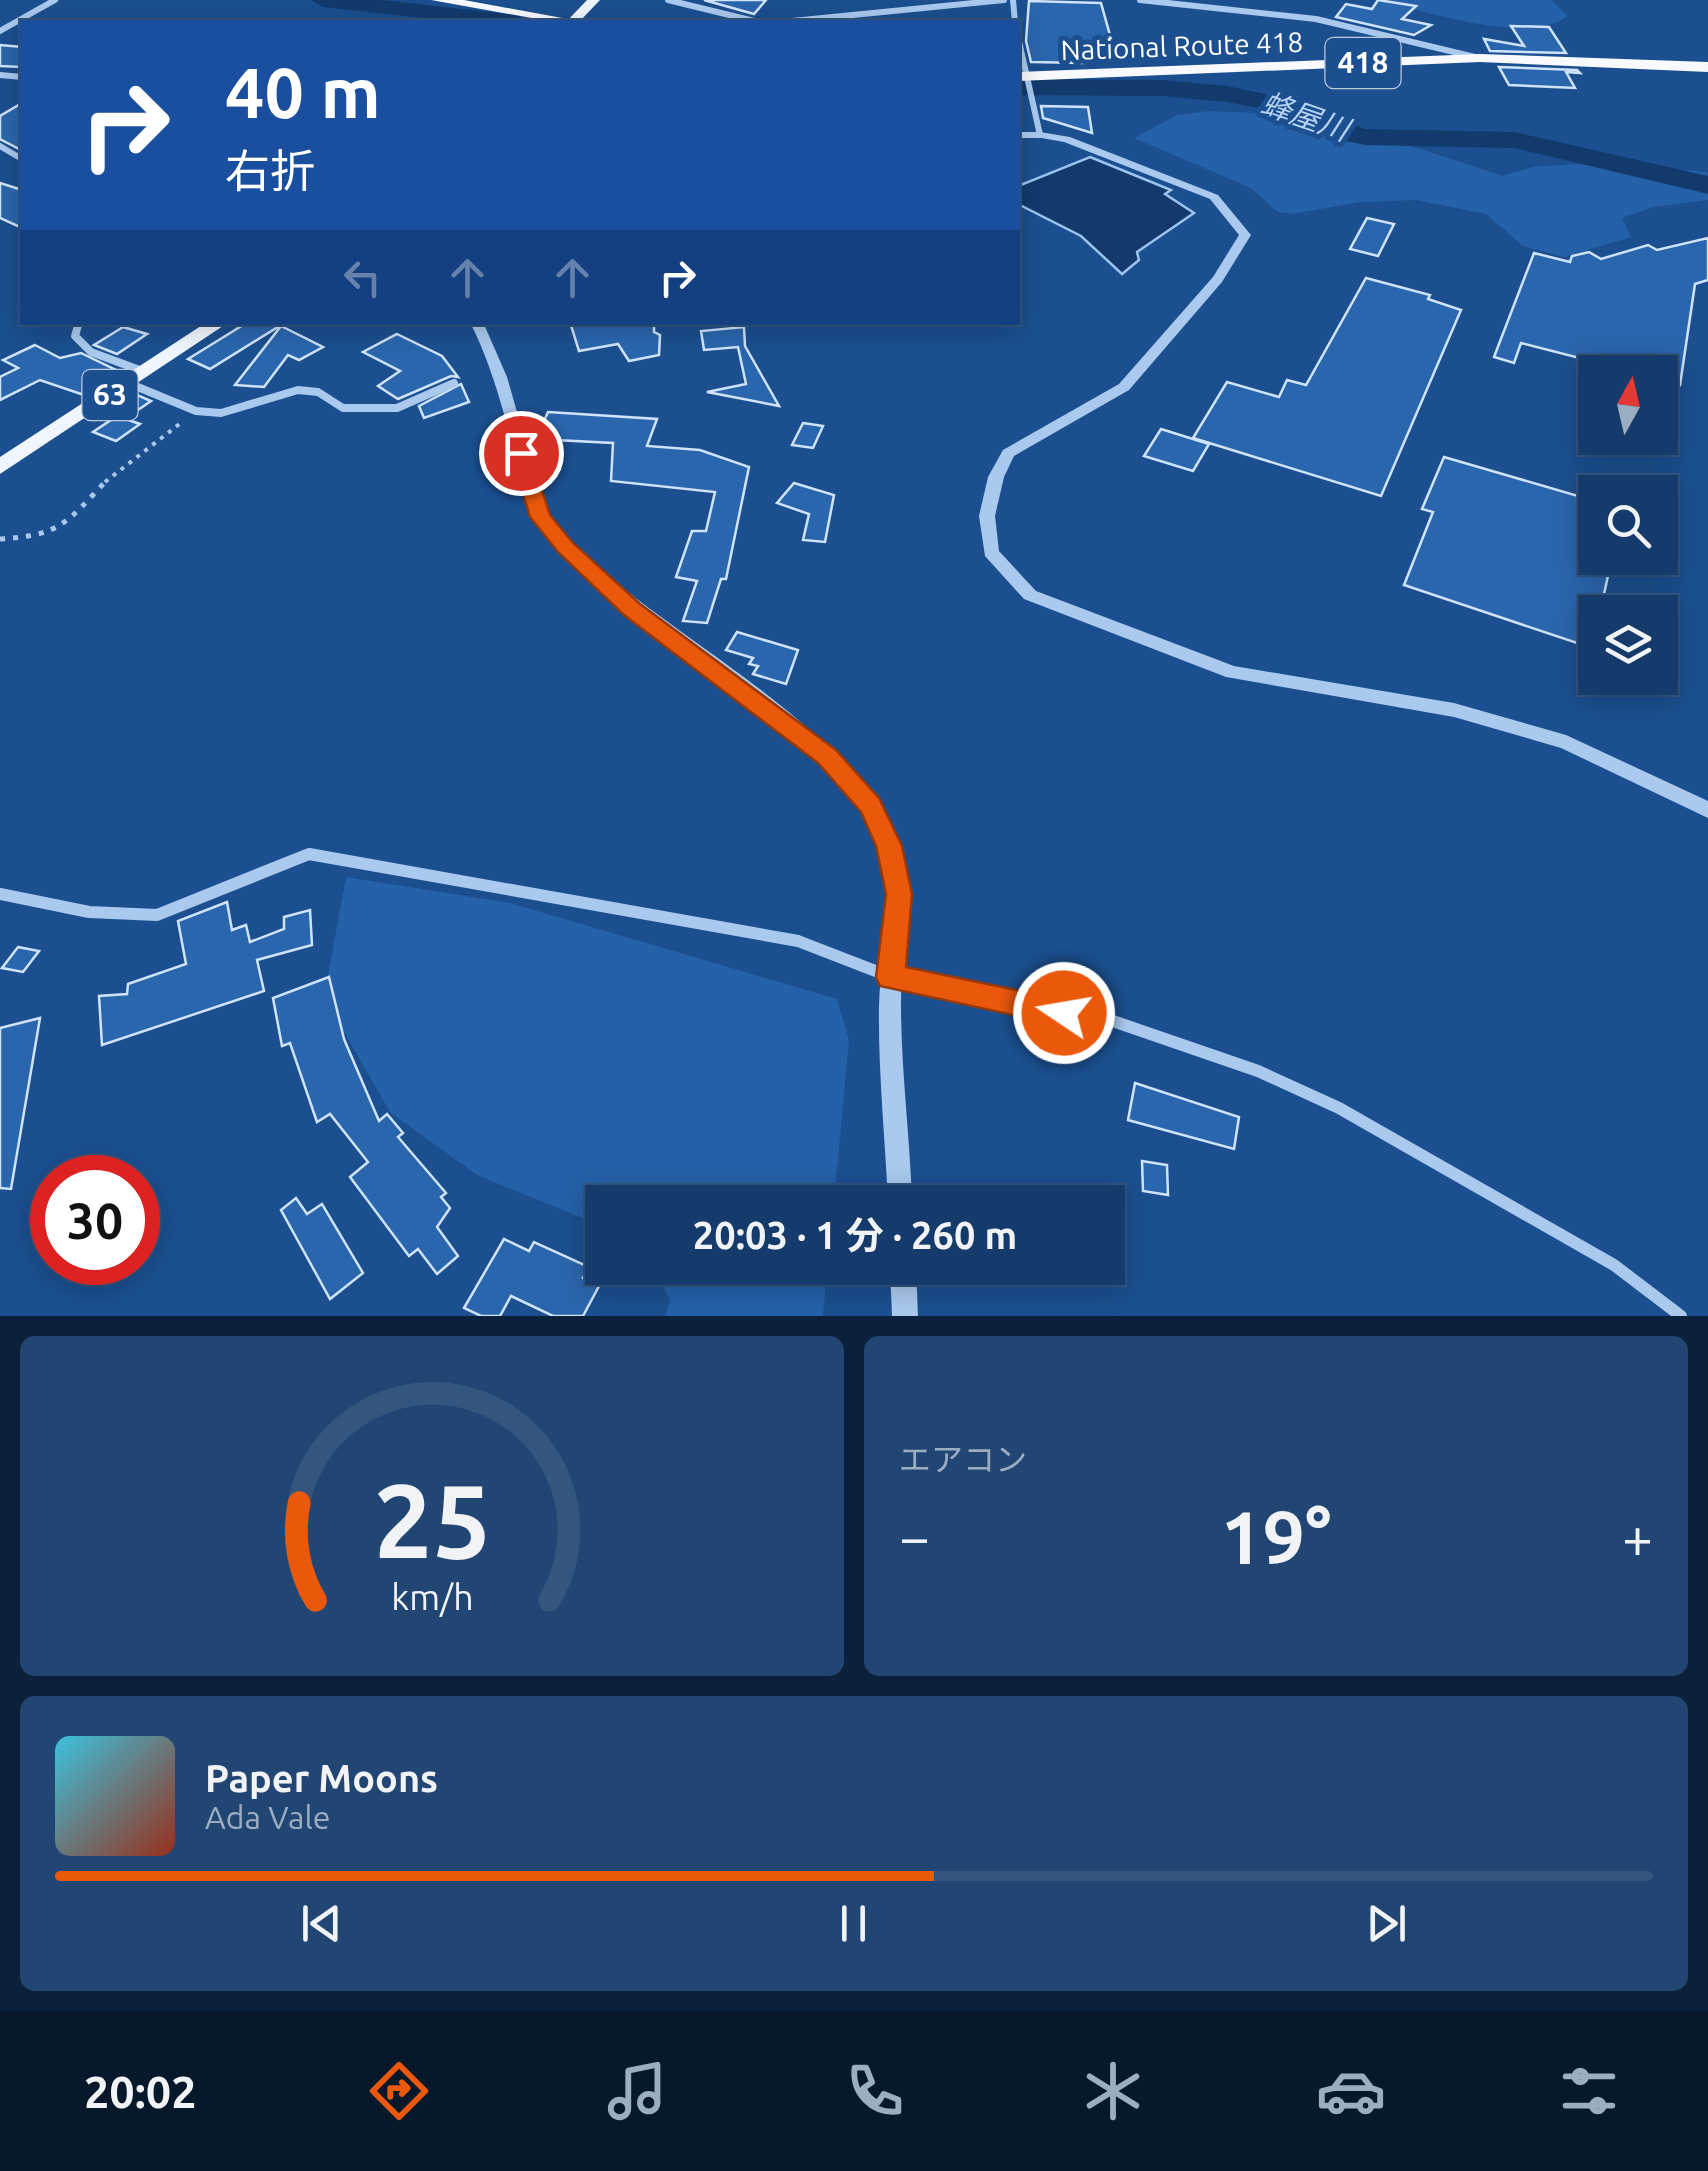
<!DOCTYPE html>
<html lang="ja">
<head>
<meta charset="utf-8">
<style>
  body { margin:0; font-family:Ubuntu,"Noto Sans JP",sans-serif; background:#214673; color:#f1f3f6; height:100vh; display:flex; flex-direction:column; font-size:38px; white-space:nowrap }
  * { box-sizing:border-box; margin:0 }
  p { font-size:32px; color:#9dadc1 }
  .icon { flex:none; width:55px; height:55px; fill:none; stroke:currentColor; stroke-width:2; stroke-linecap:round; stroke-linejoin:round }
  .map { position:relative; height:1316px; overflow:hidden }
  .details { display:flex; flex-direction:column; gap:20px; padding:20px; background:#0b203b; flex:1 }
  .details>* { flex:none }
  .banner { position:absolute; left:20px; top:20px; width:1000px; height:305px; border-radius:0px; box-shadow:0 5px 25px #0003,0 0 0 2px #33557e; background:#1a4fa0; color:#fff; overflow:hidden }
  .needle { width:65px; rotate:8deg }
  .fabs { position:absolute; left:1578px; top:355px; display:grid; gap:20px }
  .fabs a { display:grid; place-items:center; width:100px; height:100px; border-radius:0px; background:#143b6b; box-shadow:0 5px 25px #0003,0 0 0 2px #33557e; font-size:50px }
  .speed { position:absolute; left:30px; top:1155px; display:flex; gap:20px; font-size:50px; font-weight:700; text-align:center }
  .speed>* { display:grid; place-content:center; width:130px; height:130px; border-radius:50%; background:#143b6b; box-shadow:0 5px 25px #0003,0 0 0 2px #33557e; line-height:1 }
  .speed .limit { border:15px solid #d22; background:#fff; color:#111 }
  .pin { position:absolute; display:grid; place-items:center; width:85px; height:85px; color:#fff; margin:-42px; border:5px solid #fff; border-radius:50%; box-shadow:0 2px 10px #0007 }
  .me { position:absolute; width:110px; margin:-55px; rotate:282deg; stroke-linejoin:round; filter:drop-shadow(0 0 8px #0008) }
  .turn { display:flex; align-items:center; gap:35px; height:210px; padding:0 40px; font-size:45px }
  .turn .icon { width:130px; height:130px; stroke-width:2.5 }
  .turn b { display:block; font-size:70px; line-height:85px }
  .lanes { display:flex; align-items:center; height:95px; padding:0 40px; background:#0003; justify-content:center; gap:50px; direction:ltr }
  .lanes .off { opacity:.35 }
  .big { font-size:75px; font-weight:700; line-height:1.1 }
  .details .widget { flex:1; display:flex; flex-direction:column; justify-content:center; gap:15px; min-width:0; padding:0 35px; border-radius:15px; background:#214673 }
  .details .dial { align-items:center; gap:0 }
  .dial svg { height:260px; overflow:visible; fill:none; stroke:#33557e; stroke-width:7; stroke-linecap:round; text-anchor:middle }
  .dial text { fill:#f1f3f6; stroke:none }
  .song { display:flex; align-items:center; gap:30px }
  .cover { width:120px; height:120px; border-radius:15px; background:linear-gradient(135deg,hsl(190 70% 55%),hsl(10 70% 35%)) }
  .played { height:10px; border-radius:5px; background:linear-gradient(90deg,#ea580c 55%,#33557e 55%) }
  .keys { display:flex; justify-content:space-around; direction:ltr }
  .heat { display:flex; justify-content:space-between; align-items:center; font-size:55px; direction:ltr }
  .details .tiles { flex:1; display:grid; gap:20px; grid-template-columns:1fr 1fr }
  .widget:last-child { grid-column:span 2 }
  .trip { position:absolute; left:585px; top:1185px; width:540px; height:100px; border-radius:0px; background:#143b6b; box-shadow:0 5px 25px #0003,0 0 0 2px #33557e; font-weight:700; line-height:100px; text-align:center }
  .tabs { display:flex; height:160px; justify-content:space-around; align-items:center; background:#08182b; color:#9dadc1 }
  .tabs .icon { width:70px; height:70px }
  .tabs .active { color:#ea580c }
  .tabs b { font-size:45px; color:#f1f3f6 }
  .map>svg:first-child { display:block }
  .green { fill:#2461a8 }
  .water { fill:#123a6d; stroke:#9cc4f0; stroke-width:2.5 }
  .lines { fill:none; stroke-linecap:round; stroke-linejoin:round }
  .stream { stroke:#9cc4f0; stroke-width:4 }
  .river { fill:#123a6d; fill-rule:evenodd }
  .building { fill:#2a66ad; stroke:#cfe3fa; stroke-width:2.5 }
  .path-far1 { stroke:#a9c9ee; stroke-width:4; stroke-dasharray:4 6; stroke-linecap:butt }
  .path { stroke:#a9c9ee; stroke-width:5; stroke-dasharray:5 8; stroke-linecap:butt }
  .minor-far2 { stroke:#a9c9ee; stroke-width:6 }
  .minor-far1 { stroke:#a9c9ee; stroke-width:8 }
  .minor { stroke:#a9c9ee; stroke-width:12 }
  .tertiary { fill:#a9c9ee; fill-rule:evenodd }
  .primary { fill:#f0f6ff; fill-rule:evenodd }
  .trunk { fill:#f8faff; fill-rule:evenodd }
  .route { fill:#ea580c; stroke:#983908; stroke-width:2.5 }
  .labels { text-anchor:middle; stroke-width:10; stroke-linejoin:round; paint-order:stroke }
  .far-street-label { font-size:28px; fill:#fff; stroke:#1b4f8f }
  .shield { fill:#1b4f8f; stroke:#bbcadd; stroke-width:2.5 }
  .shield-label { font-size:30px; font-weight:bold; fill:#fff }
  .far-water-label { font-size:30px; font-style:italic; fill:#b5d3f5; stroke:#1b4f8f }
</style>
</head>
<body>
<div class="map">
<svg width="1708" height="1316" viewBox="0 0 1708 1316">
  <rect width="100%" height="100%" fill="#1b4f8f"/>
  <!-- green -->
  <g class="green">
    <path d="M1376 0H1551L1567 16C1530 47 1423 10 1376 0Z"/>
    <path d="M1209 111 1256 113 1421 149 1503 176 1532 167 1576 164 1696 171 1708 173V200L1653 207 1622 218 1631 237 1564 257 1523 246 1486 214 1416 200 1361 202 1291 214 1278 212 1251 188 1134 138 1177 115Z"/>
    <path d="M346 877 510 903 837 999 849 1040 834 1202H602V1226L477 1175 390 1112 324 997Z"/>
    <path d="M654 1268H827L823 1316H665L670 1300Z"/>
  </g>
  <!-- water -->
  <path class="water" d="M1090 157 1171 190 1165 194 1194 213 1137 252 1139 260 1122 274 1081 236 1018 204V186Z"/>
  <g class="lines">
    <!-- stream -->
    <path class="stream" d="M368 5 381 0"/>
    <!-- river -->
    <g class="river">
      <path d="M311 0H382L517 15 529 22H461L322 7Z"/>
      <path d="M1018 79 1163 80 1227 86 1275 96 1365 129 1514 132 1708 176V194L1514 148 1365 145 1327 137 1259 108 1227 102 1163 96 1018 95Z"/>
    </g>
  </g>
  <!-- building -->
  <g class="building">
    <path d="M704 0H766L754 14Z"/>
    <path d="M1378 0 1416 6 1402 19 1431 25 1414 35 1336 17 1346 4 1372 9Z"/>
    <path d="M1029 1 1101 3 1113 46 1078 45 1083 63 1031 62 1026 41Z"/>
    <path d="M1511 26 1549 27 1566 53 1490 51 1484 39 1524 46Z"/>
    <path d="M0 45 22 47V67L0 66Z"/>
    <path d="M1499 67 1577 70 1580 73 1566 72 1575 88 1509 85Z"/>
    <path d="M22 103V148L19 149 0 139V116Z"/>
    <path d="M1041 106 1088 107 1092 133 1043 118Z"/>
    <path d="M0 183 22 190V228L0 218Z"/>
    <path d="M1367 218 1394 224 1378 256 1350 249Z"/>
    <path d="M1708 238V280L1695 284 1680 385 1675 383 1670 411 1660 410V372H1634L1521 343 1514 363 1494 357 1534 253 1570 262 1572 256 1589 252 1601 259 1648 245 1657 250Z"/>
    <path d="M1366 278 1430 295 1428 299 1461 310 1381 496 1193 438 1227 382 1279 397 1287 380 1306 385Z"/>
    <path d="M248 322H286L210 369 188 359Z"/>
    <path d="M570 322H654V332L660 335 659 355 629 361 618 344 579 351Z"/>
    <path d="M281 326 323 347 299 360 288 355 264 387 235 385Z"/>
    <path d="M123 327 147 334 117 354 94 345Z"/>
    <path d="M744 327 745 346 779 406 707 392 746 384 738 347 704 350 701 331Z"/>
    <path d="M397 334 442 356 458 377 451 376 398 399 378 386 400 371 363 352Z"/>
    <path d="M35 345 60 358 81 353 122 373 87 396 40 380 0 400V377L18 368 3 360Z"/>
    <path d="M461 384 469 402 424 418 419 406Z"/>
    <path d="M130 392 151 401 132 414 110 406Z"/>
    <path d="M548 412 657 419 647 446 700 450 749 467 726 579H721L707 623 683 621 697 581 676 577 692 531H706L715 492 611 481 613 443 536 439Z"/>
    <path d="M117 416 140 424 116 441 93 432Z"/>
    <path d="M803 423 823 426 813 448 792 445Z"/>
    <path d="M1161 429 1209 444 1193 471 1144 456Z"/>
    <path d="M1444 457 1595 501V558H1612L1600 612H1595V649L1404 585 1433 512 1422 509Z"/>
    <path d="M794 483 834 495 825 542 803 540 809 514 777 503Z"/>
    <path d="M737 632 798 650 786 684 753 674 758 666 749 664 753 658 726 650Z"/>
    <path d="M227 902 232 930 246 925 250 942 284 929V917L310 910 312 945 257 960 264 991 102 1045 99 996 127 994 128 984 186 964 178 921Z"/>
    <path d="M18 947 39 951 23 972 2 968Z"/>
    <path d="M329 977 344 1039 379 1121 387 1114 403 1133 398 1137 446 1193 441 1197 450 1208 437 1227 458 1256 437 1274 418 1249 409 1256 350 1177 368 1162 330 1114 317 1122 290 1043 282 1046 273 998Z"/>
    <path d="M40 1018 11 1189 0 1188V1028Z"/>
    <path d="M1135 1083 1239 1117 1234 1149 1128 1120Z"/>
    <path d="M1142 1161 1167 1165 1168 1195 1143 1191Z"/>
    <path d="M296 1198 307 1214 322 1204 363 1273 330 1299 281 1210Z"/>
    <path d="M504 1239 529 1251 534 1242 589 1267 583 1278 599 1286 583 1316H553L511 1296 500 1316H481L464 1308Z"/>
  </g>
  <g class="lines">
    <!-- path-far1 -->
    <path class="path-far1" d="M105 482 182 422"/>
    <!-- path -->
    <path class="path" d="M0 539C62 535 66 523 108 479"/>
    <!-- minor-far2 -->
    <g class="minor-far2">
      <path d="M668 0 754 21 782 22 1004 0"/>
      <path d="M1013 0 1015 22"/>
      <path d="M1140 0 1316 19 1479 58"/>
      <path d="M0 31 55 0"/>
      <path d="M1018 37 1040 135H1018"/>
      <path d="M0 75 22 77"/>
      <path d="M0 146 22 159"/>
    </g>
    <!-- minor-far1 -->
    <g class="minor-far1">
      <path d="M79 322 75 336 91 352 145 372"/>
      <path d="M128 383 196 411 221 413 298 390 318 392 343 408H397L454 383"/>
    </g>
    <!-- minor -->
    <path class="minor" d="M0 894 89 912 157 915 309 854 798 941 891 977 1107 1019 1258 1071 1339 1108 1614 1265 1681 1316"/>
    <!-- tertiary -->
    <g class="tertiary">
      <path d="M1040 132 1070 137 1218 195 1251 235 1222 282 1129 390 1014 456 1004 477 995 516 999 551 1036 591 1234 666 1454 703 1566 735 1708 801V818L1561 748 1454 717 1226 677 1024 599 985 556 979 516 988 477 1003 450 1119 384 1213 277 1239 235 1210 199 1064 142 1036 137V133Z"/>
      <path d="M470 322H483L507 377 542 499C553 531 585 556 611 578 703 656 851 731 898 845 918 894 901 954 901 1004 901 1071 910 1136 912 1202H888C885 1137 878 1071 879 1006 880 955 897 897 879 848 857 786 799 742 750 703 679 647 600 598 542 528 520 502 513 448 504 414 495 382 485 352 470 322Z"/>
      <path d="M890 1268H916L918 1316H892Z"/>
    </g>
    <!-- primary -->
    <g class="primary">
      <path d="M587 0H600L579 22H566Z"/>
      <path d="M207 322H229L0 474V457Z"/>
    </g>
    <!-- trunk -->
    <g class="trunk">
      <path d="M431 0H464L584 22H554Z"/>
      <path d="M1480 54 1708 62V72L1480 62 1018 81V72Z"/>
    </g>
  </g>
  <!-- route -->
  <path class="route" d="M521 447 530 453 550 515 573 543 640 604 836 750 879 798 902 846 912 894 906 967 1064 1000 1075 1003 1079 1013 1075 1023 1064 1026 880 986 876 977 886 894 876 846 861 812 818 763 624 615 558 552 530 517 511 453Z"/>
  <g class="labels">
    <!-- far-street labels -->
    <g class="far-street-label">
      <text transform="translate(1182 46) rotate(-2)" y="10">National Route 418</text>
    </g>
    <!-- shield labels -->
    <g class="shield">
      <rect x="1325.5" y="38" width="75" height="50" rx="8"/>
      <rect x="82.5" y="370" width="55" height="50" rx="8"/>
    </g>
    <g class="shield-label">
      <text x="1363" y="73">418</text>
      <text x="110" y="405">63</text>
    </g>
    <!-- far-water labels -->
    <g class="far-water-label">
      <text transform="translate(1305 117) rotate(19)" y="10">蜂屋川</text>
    </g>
  </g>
</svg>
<div class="fabs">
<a><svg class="needle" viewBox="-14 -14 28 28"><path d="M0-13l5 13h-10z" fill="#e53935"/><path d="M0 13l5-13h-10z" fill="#9dadc1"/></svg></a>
<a><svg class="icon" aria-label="search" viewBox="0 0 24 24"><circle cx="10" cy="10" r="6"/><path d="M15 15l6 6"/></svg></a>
<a><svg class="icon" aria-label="layers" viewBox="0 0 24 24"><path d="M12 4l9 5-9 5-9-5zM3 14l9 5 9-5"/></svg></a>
</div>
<div class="speed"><div class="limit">30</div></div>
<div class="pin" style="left:521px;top:453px;background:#d93025"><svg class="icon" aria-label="arrive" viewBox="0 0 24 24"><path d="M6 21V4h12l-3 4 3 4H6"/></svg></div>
<svg class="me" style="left:1064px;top:1013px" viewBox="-20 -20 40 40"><circle r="17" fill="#ea580c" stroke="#fff" stroke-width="3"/><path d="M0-11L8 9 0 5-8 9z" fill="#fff"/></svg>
<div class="trip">20:03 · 1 分 · 260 m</div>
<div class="banner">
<div class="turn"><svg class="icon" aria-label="right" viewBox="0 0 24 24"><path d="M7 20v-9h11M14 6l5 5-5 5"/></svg><div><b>40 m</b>右折</div></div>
<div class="lanes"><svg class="icon off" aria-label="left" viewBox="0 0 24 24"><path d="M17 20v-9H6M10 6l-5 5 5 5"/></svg><svg class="icon off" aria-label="ahead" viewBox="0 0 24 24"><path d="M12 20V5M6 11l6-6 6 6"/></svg><svg class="icon off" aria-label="ahead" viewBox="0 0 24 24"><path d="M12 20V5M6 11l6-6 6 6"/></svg><svg class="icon" aria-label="right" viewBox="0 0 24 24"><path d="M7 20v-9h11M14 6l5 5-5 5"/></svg></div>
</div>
</div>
<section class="details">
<div class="tiles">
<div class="widget dial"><svg viewBox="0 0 100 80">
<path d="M14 69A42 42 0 1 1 86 69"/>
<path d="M14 69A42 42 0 0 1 9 39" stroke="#ea580c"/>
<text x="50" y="56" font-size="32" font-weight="700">25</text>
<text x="50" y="72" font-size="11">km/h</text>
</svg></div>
<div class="widget"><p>エアコン</p>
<div class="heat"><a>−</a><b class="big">19°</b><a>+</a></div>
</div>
<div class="widget">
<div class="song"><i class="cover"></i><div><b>Paper Moons</b><p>Ada Vale</p></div></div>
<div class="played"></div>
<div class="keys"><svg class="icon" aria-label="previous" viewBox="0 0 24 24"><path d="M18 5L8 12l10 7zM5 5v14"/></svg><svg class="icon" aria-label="pause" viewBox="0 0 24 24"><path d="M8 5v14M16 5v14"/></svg><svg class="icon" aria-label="next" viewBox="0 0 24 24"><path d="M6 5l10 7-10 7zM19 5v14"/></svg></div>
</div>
</div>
</section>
<nav class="tabs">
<b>20:02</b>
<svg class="icon active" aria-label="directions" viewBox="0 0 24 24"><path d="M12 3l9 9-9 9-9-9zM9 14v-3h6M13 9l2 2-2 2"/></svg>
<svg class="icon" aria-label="music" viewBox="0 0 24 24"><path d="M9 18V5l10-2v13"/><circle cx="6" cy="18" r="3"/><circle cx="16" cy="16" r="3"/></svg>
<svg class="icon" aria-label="phone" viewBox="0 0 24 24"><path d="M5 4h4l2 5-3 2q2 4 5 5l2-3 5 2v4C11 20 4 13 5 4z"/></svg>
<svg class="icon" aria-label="climate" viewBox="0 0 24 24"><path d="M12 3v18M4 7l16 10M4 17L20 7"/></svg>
<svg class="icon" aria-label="car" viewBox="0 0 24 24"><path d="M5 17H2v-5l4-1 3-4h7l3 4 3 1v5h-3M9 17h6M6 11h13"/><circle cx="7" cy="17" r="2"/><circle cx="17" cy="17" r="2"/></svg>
<svg class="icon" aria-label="filters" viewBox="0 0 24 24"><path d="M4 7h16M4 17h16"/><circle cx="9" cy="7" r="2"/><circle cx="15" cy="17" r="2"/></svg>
</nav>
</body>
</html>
